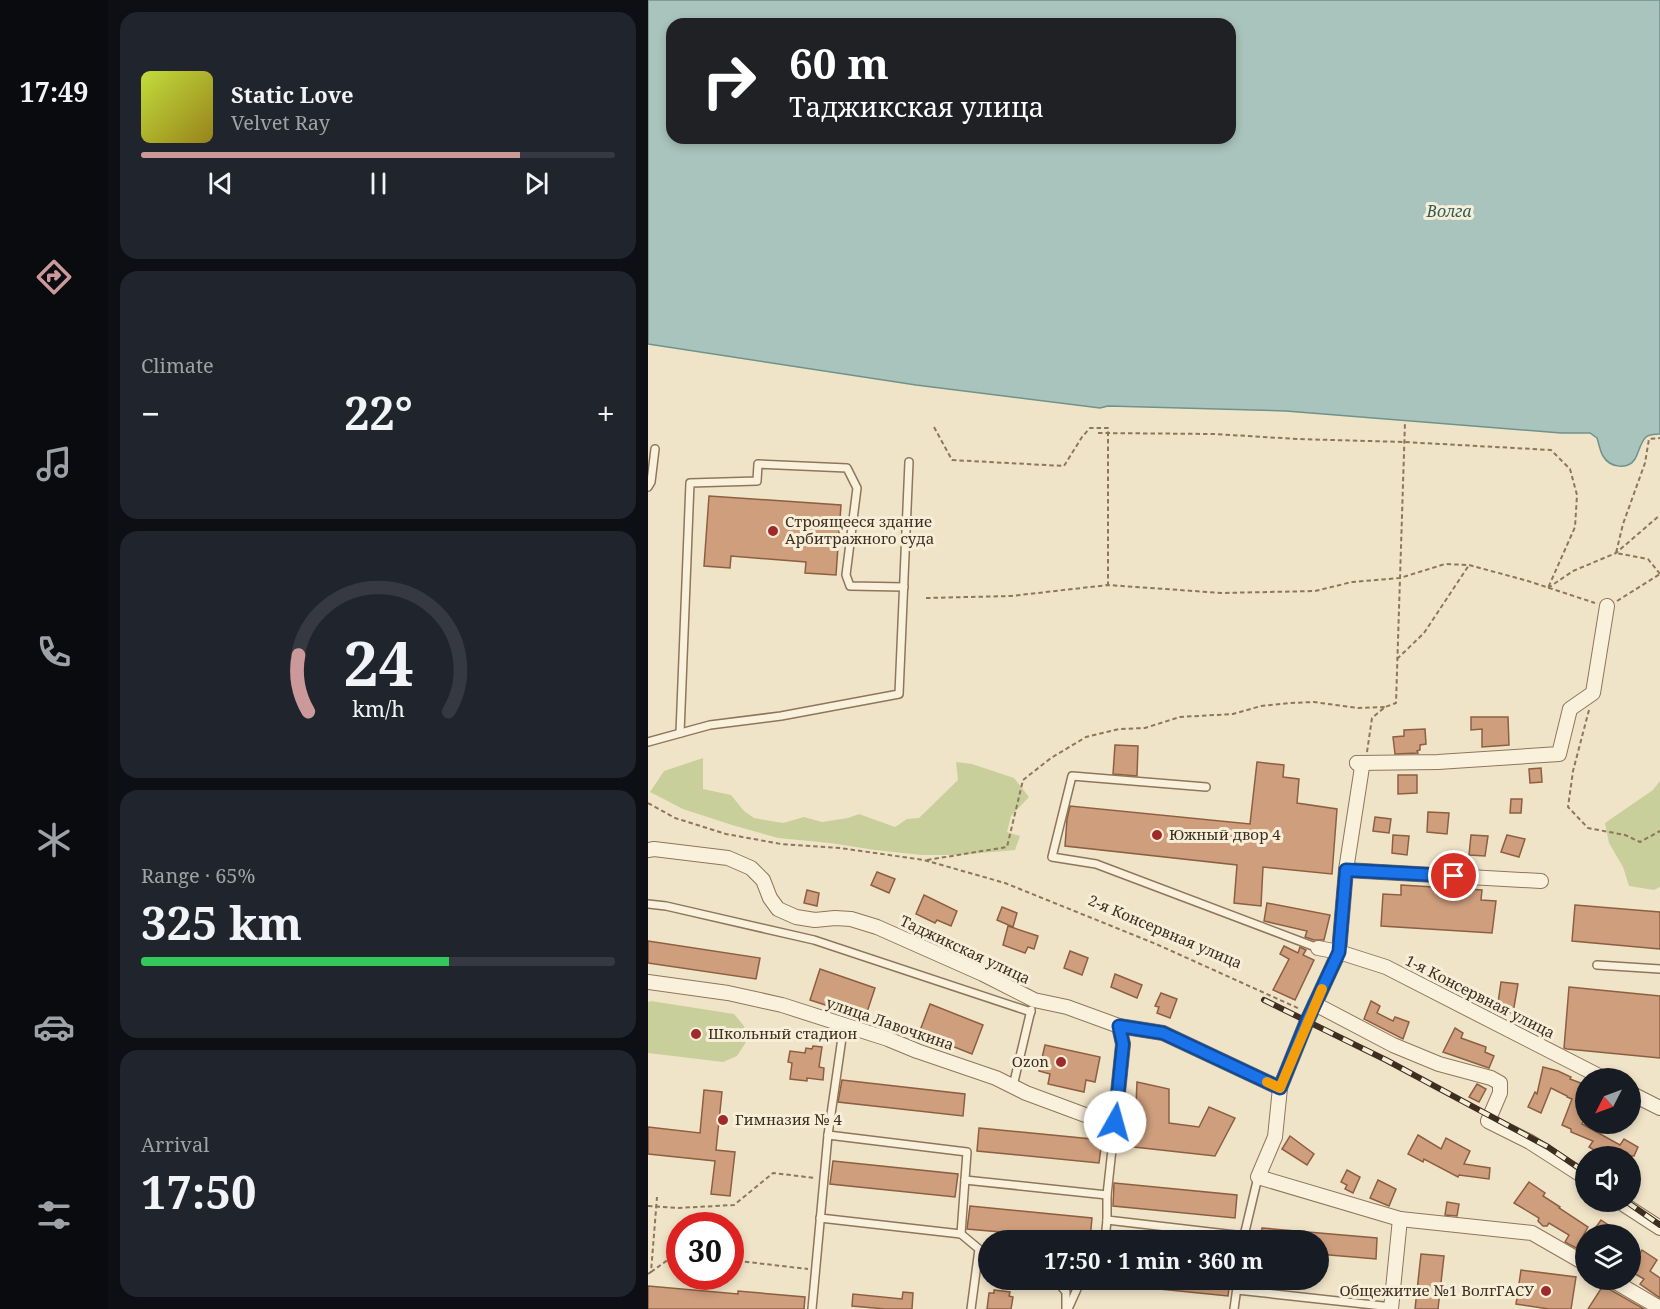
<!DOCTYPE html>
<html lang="en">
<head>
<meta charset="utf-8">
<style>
  body { margin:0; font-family:"Noto Serif",serif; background:#20242c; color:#f1f3f6; height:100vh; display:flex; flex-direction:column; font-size:22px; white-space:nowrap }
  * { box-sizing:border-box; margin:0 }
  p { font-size:20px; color:#9ea1a6 }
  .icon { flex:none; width:33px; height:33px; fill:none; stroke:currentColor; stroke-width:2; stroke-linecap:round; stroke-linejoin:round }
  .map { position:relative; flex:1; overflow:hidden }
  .side { display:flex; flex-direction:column; gap:12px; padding:12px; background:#0d0f14; width:540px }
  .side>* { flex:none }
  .guide { position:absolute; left:18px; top:18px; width:570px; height:126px; border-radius:18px; box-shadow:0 3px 9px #0003; background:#202124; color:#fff; overflow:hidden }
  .needle { width:39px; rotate:228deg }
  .buttons { position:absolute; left:927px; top:1068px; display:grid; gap:12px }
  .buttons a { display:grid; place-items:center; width:66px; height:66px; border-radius:50%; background:#171b24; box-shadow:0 3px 9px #0003; font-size:30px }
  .speed { position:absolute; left:18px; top:1212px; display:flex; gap:12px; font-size:30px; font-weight:700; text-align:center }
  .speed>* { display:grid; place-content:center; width:78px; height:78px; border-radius:50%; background:#171b24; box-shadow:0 3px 9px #0003; line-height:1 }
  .speed .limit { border:9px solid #d22; background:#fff; color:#111 }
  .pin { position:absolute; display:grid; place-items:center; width:51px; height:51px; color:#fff; margin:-26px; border:3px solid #fff; border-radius:50%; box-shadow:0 2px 6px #0007 }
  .me { position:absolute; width:66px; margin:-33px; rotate:7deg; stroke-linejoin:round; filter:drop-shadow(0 0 4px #0008) }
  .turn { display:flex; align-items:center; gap:21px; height:126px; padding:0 24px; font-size:27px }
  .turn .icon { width:78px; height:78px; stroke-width:2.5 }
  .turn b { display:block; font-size:42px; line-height:51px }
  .big { font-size:45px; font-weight:700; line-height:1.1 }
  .side .widget { flex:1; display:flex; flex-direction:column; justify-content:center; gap:9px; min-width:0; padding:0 21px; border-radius:18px; background:#20242c }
  .side .dial { align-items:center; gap:0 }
  .dial svg { height:156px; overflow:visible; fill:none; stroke:#363941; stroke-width:7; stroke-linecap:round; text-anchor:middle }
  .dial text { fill:#f1f3f6; stroke:none }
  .song { display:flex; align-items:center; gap:18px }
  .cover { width:72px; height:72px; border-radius:9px; background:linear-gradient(135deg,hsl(70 70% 55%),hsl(50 70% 35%)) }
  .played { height:6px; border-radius:3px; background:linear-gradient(90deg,#cc999b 80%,#363941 80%) }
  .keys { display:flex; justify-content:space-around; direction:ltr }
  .heat { display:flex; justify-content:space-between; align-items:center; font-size:33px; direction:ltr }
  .charge { height:9px; border-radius:4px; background:linear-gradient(90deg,#34c759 65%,#363941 0) }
  .trip { position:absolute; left:330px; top:1230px; width:351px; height:60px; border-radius:30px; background:#171b24; box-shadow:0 3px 9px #0003; font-weight:700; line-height:60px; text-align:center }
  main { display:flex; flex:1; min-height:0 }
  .menu { display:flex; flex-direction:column; width:108px; justify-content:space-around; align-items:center; background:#090b0e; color:#9ea1a6 }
  .menu .icon { width:42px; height:42px }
  .menu .active { color:#cc999b }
  .menu b { font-size:27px; color:#f1f3f6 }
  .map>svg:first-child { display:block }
  .green { fill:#c9cf9b }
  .water { fill:#a9c4bc; stroke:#6f938a; stroke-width:1.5; fill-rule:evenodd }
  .building { fill:#cf9f7d; stroke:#8d5f41; stroke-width:1.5 }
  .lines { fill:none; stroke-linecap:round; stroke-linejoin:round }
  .service-casing { stroke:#8d765c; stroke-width:10 }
  .minor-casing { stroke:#8d765c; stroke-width:16 }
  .path { stroke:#8d765c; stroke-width:2; stroke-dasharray:4.5 3; stroke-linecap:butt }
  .service { stroke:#faf1dc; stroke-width:7 }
  .minor { stroke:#faf1dc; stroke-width:14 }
  .rail-casing { stroke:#3d2e20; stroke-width:6 }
  .rail { stroke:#f7eed8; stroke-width:4; stroke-dasharray:11; stroke-linecap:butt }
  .route-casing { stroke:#114b97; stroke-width:15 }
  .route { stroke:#1a73e8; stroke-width:10 }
  .slow { stroke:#f59e0b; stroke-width:10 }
  .poi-dot { fill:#9e2a2b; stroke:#f7eed8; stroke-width:2 }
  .labels { text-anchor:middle; stroke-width:6; stroke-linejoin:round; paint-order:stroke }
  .poi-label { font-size:15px; fill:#3d2e20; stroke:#f7eed8; text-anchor:start }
  .street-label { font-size:15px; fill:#3d2e20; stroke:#f7eed8 }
  .water-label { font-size:16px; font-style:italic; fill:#2f5d5a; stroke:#f7eed8 }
</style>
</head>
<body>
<main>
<nav class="menu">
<b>17:49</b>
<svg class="icon active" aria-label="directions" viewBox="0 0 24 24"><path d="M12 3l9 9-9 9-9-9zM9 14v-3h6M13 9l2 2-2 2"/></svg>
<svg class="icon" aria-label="music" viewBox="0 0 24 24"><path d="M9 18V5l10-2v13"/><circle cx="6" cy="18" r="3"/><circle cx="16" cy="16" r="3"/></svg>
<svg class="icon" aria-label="phone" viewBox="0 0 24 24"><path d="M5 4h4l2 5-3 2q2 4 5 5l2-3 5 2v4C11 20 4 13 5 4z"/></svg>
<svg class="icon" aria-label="climate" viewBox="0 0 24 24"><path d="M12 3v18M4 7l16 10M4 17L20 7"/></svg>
<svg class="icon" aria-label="car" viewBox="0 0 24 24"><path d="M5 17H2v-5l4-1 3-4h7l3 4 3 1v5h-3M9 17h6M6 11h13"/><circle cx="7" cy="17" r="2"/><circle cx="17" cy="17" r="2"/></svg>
<svg class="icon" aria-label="filters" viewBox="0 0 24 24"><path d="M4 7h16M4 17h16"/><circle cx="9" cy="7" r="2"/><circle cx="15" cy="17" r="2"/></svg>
</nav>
<section class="side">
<div class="widget">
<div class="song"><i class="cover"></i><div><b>Static Love</b><p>Velvet Ray</p></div></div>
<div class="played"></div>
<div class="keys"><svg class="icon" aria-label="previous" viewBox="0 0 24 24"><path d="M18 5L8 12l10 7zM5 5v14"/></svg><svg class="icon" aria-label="pause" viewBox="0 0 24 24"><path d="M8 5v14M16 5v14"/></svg><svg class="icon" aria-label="next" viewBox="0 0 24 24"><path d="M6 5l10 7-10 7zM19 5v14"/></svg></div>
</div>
<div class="widget"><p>Climate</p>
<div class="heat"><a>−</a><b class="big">22°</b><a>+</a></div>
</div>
<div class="widget dial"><svg viewBox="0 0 100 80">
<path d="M14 69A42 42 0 1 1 86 69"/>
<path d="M14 69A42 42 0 0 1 9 40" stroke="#cc999b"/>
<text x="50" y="56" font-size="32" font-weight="700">24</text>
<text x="50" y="72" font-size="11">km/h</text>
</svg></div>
<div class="widget"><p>Range · 65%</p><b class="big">325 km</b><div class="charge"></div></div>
<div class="widget"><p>Arrival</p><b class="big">17:50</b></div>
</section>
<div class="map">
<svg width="1012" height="1309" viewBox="0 0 1012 1309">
  <rect width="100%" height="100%" fill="#f0e4c8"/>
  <!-- green -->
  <g class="green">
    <path d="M55 758V789L83 795 96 811 106 818 135 823 156 817 174 822 200 818 211 814 247 827 259 819 271 818 310 780 308 762 324 764 366 778 381 797 363 816 359 832 372 836 367 850 311 855H274L227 850 182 843 130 838 84 825 35 809 2 792 16 771Z"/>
    <path d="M1012 781V887L1006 890 981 886 975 867 961 843 957 823 1005 790Z"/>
    <path d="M3 1001 86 1014 96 1026 98 1042 89 1056 75 1062 0 1053V1002Z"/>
  </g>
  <!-- water -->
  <path class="water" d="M0 0H1012V434C1007 434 1002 434 998 437 992 443 991 452 987 459 980 470 962 468 955 456 952 451 951 444 949 438L942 433H913L638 411 460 406 452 408 268 385 0 344ZM24 24H582V138H24Z"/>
  <!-- building -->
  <g class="building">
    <path d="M61 496 193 505 188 575 157 573 158 562 83 556 82 568 56 566Z"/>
    <path d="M823 717H860L861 745 834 747V729L823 730Z"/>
    <path d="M777 729 778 744 772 745V750L769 751 770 753 747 754 745 737 756 736V730Z"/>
    <path d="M467 745 490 746 489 776 465 774Z"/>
    <path d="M609 762 636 765 635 777 651 779 649 803 689 809 684 874 615 867 613 906 586 903 589 865 417 846 419 819 422 806 602 824Z"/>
    <path d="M893 768 894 782 882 783 881 769Z"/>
    <path d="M750 775H769V793L750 794Z"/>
    <path d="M863 799H874L873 813H862Z"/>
    <path d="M780 812 801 813 799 834 779 832Z"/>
    <path d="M727 817 743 819 741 833 725 831Z"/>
    <path d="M745 835 761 836 759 855 744 853Z"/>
    <path d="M823 835 840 836 837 856 821 855Z"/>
    <path d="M859 835 877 839 871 857 853 852Z"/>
    <path d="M229 872 247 879 241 893 223 885Z"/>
    <path d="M753 885 834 890 833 900 848 901 844 933 733 926 735 894 753 895Z"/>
    <path d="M159 890 171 893 169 906 156 903Z"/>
    <path d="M276 895 309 911 303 926 289 920 287 923 268 914Z"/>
    <path d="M619 903 682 915 676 940H666L657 937 659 931 616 921Z"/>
    <path d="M927 905 1012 912V949L924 941Z"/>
    <path d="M354 907 369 913 365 927 349 920Z"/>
    <path d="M360 926 390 936 386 949 380 947 377 953 355 945Z"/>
    <path d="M0 941 112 958 108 979 0 963Z"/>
    <path d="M636 946 650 953 652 947 658 950 655 955 666 960 647 1000 625 990 641 959 632 954Z"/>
    <path d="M422 951 440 958 434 975 416 968Z"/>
    <path d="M172 969 227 988 217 1018 162 1000Z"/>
    <path d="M467 974 494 985 489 998 463 987Z"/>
    <path d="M853 982 870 984 865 1013 849 1010Z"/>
    <path d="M921 987 1012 996V1058L919 1049 916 1048Z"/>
    <path d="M513 993 529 999 522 1018 509 1013 511 1007 507 1006Z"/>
    <path d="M723 1001 732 1006 729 1013 745 1021 747 1017 761 1022 755 1039 716 1019Z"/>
    <path d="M282 1004 335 1025 324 1054 271 1033Z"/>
    <path d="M807 1028 815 1033 813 1038 838 1047 837 1052 846 1056 841 1068 795 1052Z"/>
    <path d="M397 1045 452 1057 447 1082 438 1080 436 1092 400 1084 402 1074 391 1071Z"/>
    <path d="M165 1046 174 1047 171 1067 176 1068 175 1080 159 1078V1081L142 1079 144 1063 140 1062 142 1051 157 1053 158 1048 164 1049Z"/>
    <path d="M895 1067 910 1071 923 1077 922 1079 938 1085 935 1093 938 1094V1115L934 1124 972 1145 976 1139 990 1147 986 1156H956L941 1147 945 1141 923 1132V1129L914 1125 924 1099 919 1097V1096L903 1088 893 1113 880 1107 887 1092 889 1094Z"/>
    <path d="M194 1080 317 1094 315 1116 190 1102Z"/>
    <path d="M489 1082 521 1089V1123L551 1127 561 1107 587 1118 567 1156 486 1147Z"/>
    <path d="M829 1084 838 1089 831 1102 821 1097Z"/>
    <path d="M56 1090 74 1092 68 1150 87 1152 82 1196 63 1194 67 1161 0 1154V1127L52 1133Z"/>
    <path d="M331 1128 454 1140 451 1163 329 1151Z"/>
    <path d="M770 1135 793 1149 798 1138 822 1151 816 1164 842 1168 841 1179 811 1175 810 1177 776 1159 775 1162 760 1154Z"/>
    <path d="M642 1136 666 1154 659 1165 634 1149Z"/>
    <path d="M185 1161 310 1174 307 1197 182 1184Z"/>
    <path d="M699 1170 712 1177 705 1193 697 1189 699 1185 693 1182Z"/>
    <path d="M730 1180 748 1189 741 1206 722 1198Z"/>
    <path d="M881 1182 897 1193 895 1196 912 1207 911 1208 940 1227 928 1248 917 1242 921 1235 901 1223 899 1226H895L890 1221 891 1218 866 1203Z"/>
    <path d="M466 1183 589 1195 587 1218 465 1206Z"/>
    <path d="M799 1202 811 1204 809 1216 797 1215Z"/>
    <path d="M322 1206 444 1218 442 1240 319 1229Z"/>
    <path d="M953 1220 965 1228 961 1234H943Z"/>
    <path d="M614 1228 729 1238 728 1259 670 1254V1240H613Z"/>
    <path d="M994 1250 1009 1260 1002 1271 1012 1278V1298L992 1284 996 1279 982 1271Z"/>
    <path d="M773 1254 796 1256 790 1309H767Z"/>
    <path d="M873 1270 928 1277 923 1309H901L868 1304Z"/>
    <path d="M483 1280H582L580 1296 482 1286Z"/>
    <path d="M956 1284 959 1288 996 1309H940Z"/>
    <path d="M0 1286 90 1294V1291L157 1297 156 1309H0Z"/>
    <path d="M346 1290 362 1292 361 1296 365 1297 363 1309H339L341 1293H346Z"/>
    <path d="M255 1292 265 1293 264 1309H237L204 1306 205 1294 254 1299Z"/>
  </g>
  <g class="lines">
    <defs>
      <g id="service">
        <path d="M0 487 3 482 7 449"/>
        <path d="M32 733 42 483 109 481 110 464 199 468 209 488 198 575 202 586 256 587"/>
        <path d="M0 742 62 725 133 716 251 694 261 462"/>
        <path d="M558 787 424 776 404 857 448 864 670 948"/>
        <path d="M0 904 18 906 166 940 383 1012"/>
        <path d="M949 965 1012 969"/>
        <path d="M365 1086 383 1010"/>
        <path d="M180 1135 319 1152 313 1234 331 1249 323 1309"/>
        <path d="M317 1180 459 1195 467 1122"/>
        <path d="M459 1195V1220L596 1236"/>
        <path d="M172 1218 313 1234"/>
        <path d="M457 1240 459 1220"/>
        <path d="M595 1240 610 1177"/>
        <path d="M408 1280 418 1292V1309"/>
        <path d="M589 1290 744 1307"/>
        <path d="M164 1309 180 1135 196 1024"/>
        <path d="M420 1309 433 1280"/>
        <path d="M586 1309 590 1280"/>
      </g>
      <g id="minor">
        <path d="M709 763 714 767 698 870 691 952 659 1021 632 1088 627 1137 610 1177 752 1219 884 1233 938 1264"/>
        <path d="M709 763 790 762 911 754 922 709 945 693 959 606"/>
        <path d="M0 850 6 849 80 858 103 868 115 880 122 898 130 909 148 917 167 920 187 918 203 919 229 927 335 974 386 1000 419 1007 471 1026 515 1033 632 1088"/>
        <path d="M698 870 893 881"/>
        <path d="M670 948 691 952 738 967 955 1078"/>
        <path d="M0 982 80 993 134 1005 240 1039 269 1051 348 1078 378 1093 440 1116 467 1122 475 1044 471 1026"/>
        <path d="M667 1004 745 1045 791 1064 843 1078 852 1083V1093L840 1121 882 1142 938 1178"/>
        <path d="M982 1093 1012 1108"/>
        <path d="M972 1202 1012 1228"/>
        <path d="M964 1280 1012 1308"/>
        <path d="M743 1309 752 1219"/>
      </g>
    </defs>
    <!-- service casing -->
    <use href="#service" class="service-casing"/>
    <!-- minor casing -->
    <use href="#minor" class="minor-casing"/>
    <!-- path -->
    <g class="path">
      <path d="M286 427 304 460 416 466 434 437 442 428H460V585"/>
      <path d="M450 433 566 434 649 439 756 442 903 450 922 469 929 495 927 527 900 588"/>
      <path d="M1012 574 1000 559 968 553 975 524 997 463 1001 439 1012 438"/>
      <path d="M900 588 925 571 968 553 1012 515"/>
      <path d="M278 598 363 596 460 585 574 593 667 591 704 582 752 578 797 564 821 565 880 581 947 603"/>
      <path d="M969 601 1012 574"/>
      <path d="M749 659 776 633 821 565"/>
      <path d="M941 710 925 771 920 807 940 828 977 835 992 842 1012 831"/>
      <path d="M719 752 724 718 737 707 748 703 757 422"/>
      <path d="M0 803 27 818 78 834 133 844 192 848 276 860 357 883 508 944 652 1009"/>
      <path d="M279 860 359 847 375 780 403 758 438 737 471 729 497 728 532 717 585 714 613 706 643 703 666 702 710 708 737 707"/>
      <path d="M0 1206 30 1208 86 1205 125 1173 167 1178"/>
      <path d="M82 1260 160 1269"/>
      <path d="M3 1272 28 1254H32"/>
      <path d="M0 1274 3 1272 9 1197"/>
    </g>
    <!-- service -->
    <use href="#service" class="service"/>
    <!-- minor -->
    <use href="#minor" class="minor"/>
    <defs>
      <g id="rail">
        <path d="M616 1000 738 1060 900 1147 938 1173"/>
        <path d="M979 1202 1012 1225"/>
      </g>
    </defs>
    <!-- rail casing -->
    <use href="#rail" class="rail-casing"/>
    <!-- rail -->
    <use href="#rail" class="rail"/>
  </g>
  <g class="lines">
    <defs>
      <path id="route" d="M467 1122 475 1044 471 1026 515 1033 632 1088 659 1021 691 952 698 870 806 876"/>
    </defs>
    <!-- route casing -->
    <use href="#route" class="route-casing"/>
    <!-- route -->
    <use href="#route" class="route"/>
    <!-- slow -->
    <path class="slow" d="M619 1082 632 1088 674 989"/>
  </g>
  <!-- markers -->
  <g class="poi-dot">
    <circle cx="125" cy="531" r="6"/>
    <circle cx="509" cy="835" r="6"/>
    <circle cx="48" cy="1034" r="6"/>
    <circle cx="413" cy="1062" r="6"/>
    <circle cx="75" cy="1120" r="6"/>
    <circle cx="898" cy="1291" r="6"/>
  </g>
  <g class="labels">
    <!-- poi labels -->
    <g class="poi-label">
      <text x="137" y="527">Строящееся здание<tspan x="137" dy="17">Арбитражного суда</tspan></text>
      <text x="521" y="840">Южный двор 4</text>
      <text x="60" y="1039">Школьный стадион</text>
      <text x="401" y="1067" text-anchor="end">Ozon</text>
      <text x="87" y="1125">Гимназия № 4</text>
      <text x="886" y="1296" text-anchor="end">Общежитие №1 ВолгГАСУ</text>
    </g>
    <!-- street labels -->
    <g class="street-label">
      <text transform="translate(517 932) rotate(23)" y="5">2-я Консервная улица</text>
      <text transform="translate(317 950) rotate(25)" y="5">Таджикская улица</text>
      <text transform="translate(832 997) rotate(27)" y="5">1-я Консервная улица</text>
      <text transform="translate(242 1024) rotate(19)" y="5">улица Лавочкина</text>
    </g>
    <!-- water labels -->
    <g class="water-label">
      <text x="801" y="217">Волга</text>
    </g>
  </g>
</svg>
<div class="buttons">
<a><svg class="needle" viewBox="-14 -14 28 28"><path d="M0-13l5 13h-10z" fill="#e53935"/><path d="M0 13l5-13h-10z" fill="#9ea1a6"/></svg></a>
<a><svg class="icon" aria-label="sound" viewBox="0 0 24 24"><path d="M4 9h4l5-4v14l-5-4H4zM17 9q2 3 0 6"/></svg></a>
<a><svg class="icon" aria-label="layers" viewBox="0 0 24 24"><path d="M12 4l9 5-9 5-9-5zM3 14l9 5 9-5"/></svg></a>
</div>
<div class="speed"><div class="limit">30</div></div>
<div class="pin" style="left:806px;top:876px;background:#d93025"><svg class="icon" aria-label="arrive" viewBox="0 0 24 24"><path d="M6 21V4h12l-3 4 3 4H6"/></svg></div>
<svg class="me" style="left:467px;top:1122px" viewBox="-20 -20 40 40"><circle r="19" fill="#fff"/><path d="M0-13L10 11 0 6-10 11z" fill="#1a73e8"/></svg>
<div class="trip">17:50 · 1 min · 360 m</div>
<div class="guide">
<div class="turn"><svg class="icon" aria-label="right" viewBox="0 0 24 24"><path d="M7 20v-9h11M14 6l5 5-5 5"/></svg><div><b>60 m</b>Таджикская улица</div></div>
</div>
</div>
</main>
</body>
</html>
